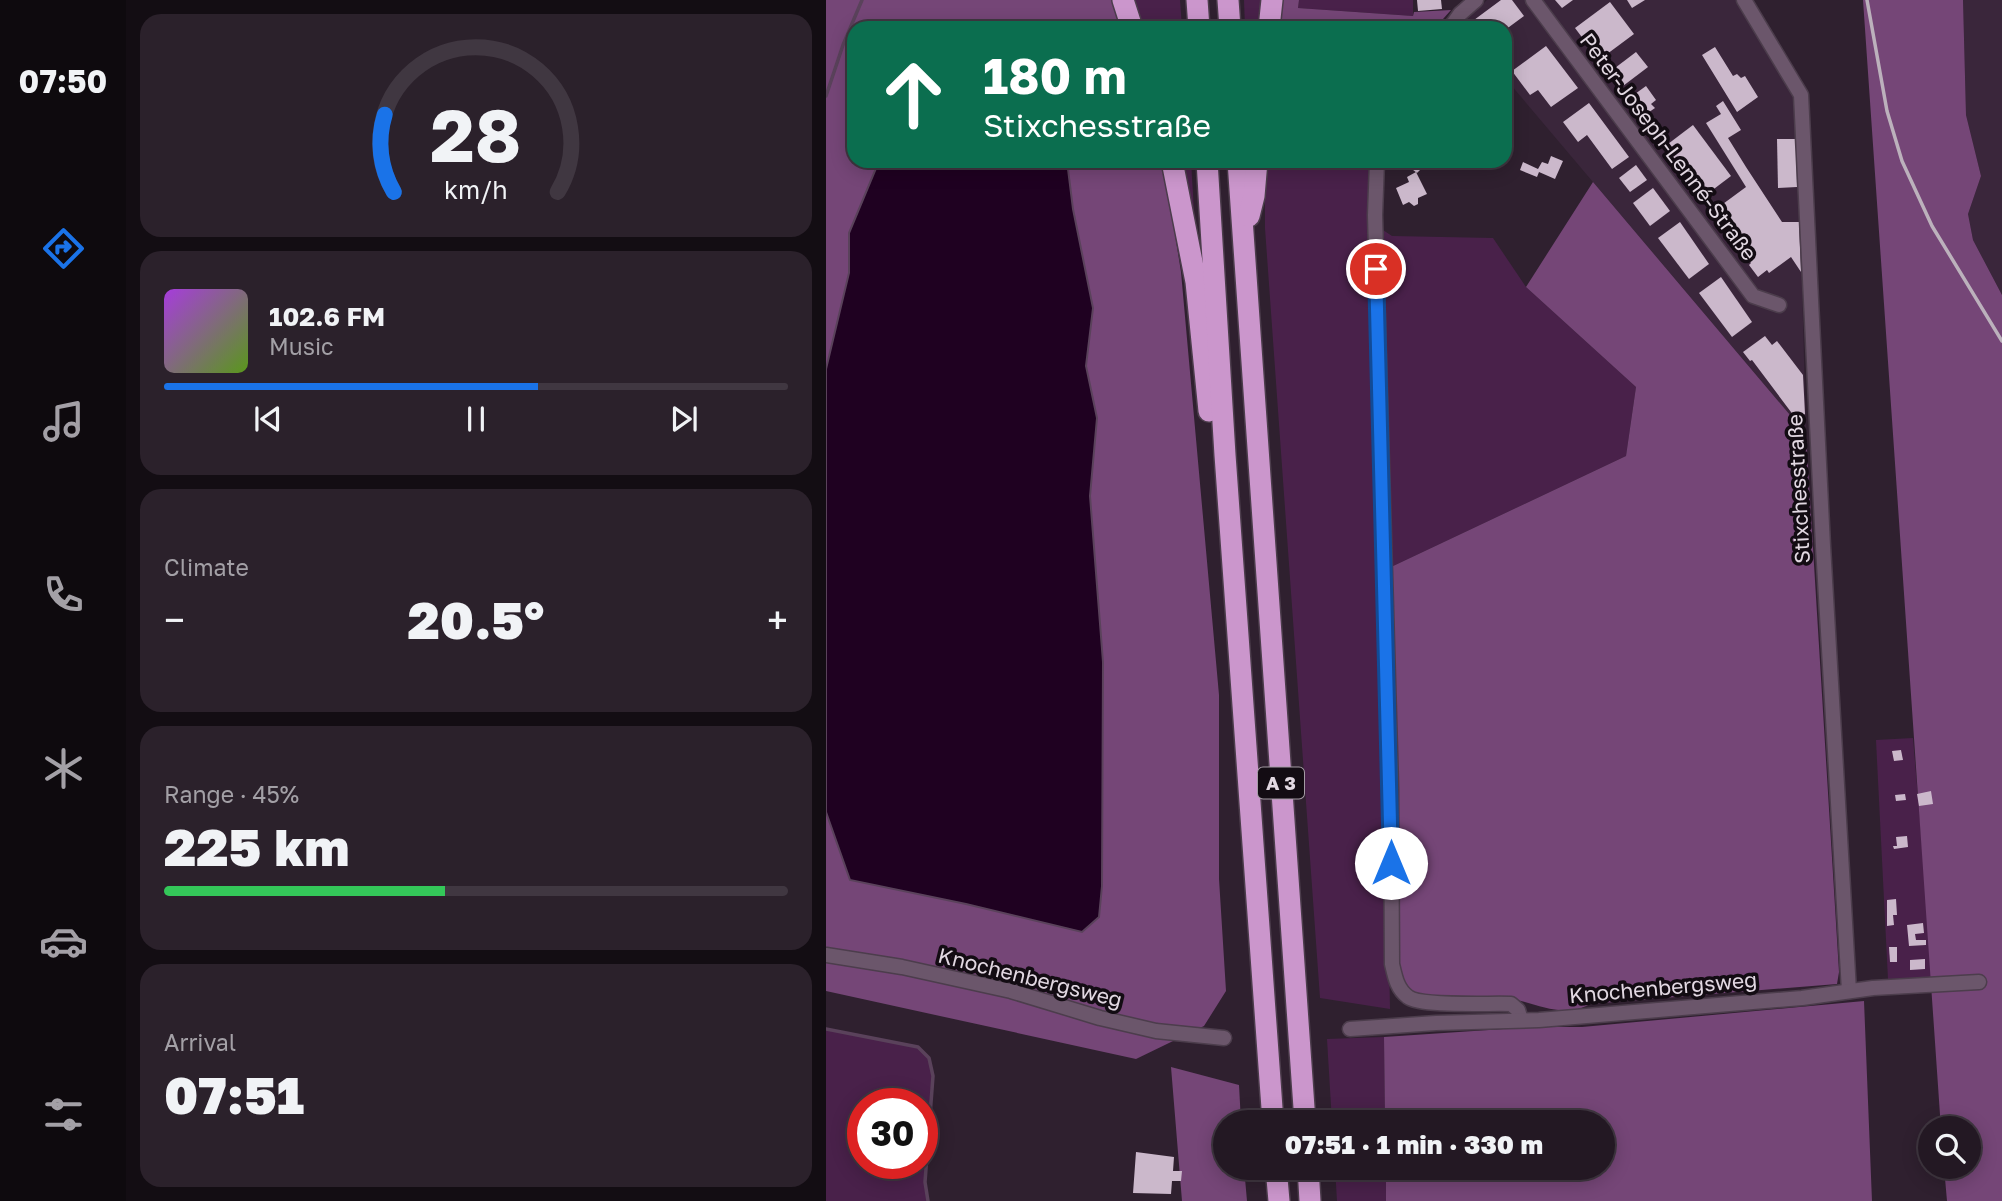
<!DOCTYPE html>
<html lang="en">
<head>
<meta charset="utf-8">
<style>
  body { margin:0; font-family:"Golos Text",sans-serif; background:#2b212b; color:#f1f3f6; height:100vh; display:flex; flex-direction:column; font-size:26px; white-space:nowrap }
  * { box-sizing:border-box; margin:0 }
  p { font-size:23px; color:#a3a0a6 }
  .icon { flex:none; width:38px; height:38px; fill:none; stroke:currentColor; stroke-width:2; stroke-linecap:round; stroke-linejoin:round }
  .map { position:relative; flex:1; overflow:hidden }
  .panel { display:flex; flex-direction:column; gap:14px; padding:14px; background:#130d13; width:700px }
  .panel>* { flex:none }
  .hud { position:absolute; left:21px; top:21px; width:665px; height:147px; border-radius:21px; box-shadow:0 4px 18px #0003,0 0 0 2px #403741; background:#0b6e4f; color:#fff; overflow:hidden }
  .fabs { position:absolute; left:1092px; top:1116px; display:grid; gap:14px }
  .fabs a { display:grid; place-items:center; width:63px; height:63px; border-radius:50%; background:#231823; box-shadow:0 4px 18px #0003,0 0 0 2px #403741; font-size:35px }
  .speed { position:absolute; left:21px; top:1088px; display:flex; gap:14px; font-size:35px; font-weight:700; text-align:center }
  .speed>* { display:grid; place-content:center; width:91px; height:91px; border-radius:50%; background:#231823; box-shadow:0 4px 18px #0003,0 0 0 2px #403741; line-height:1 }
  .speed .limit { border:10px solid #d22; background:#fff; color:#111 }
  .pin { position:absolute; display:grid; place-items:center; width:60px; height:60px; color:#fff; margin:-30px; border:4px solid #fff; border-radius:50%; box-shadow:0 2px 7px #0007 }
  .me { position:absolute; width:77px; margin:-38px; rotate:0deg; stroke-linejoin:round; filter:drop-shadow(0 0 5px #0008) }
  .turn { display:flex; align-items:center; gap:24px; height:147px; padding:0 21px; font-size:32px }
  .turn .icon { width:91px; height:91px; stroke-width:2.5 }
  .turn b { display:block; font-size:49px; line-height:60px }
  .big { font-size:52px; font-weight:800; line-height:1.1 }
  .panel .tile { flex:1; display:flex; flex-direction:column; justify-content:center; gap:10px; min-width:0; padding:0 24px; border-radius:21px; background:#2b212b }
  .panel .dial { align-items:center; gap:0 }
  .dial svg { height:182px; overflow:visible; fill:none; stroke:#403741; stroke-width:7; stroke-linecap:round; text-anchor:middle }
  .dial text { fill:#f1f3f6; stroke:none }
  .song { display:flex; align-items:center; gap:21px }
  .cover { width:84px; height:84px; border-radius:10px; background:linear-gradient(135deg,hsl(280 70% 55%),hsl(90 70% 35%)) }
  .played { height:7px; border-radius:4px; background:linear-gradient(90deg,#1a73e8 60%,#403741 60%) }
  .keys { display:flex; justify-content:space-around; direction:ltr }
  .heat { display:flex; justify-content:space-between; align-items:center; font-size:38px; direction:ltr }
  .charge { height:10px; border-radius:5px; background:linear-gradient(90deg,#34c759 45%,#403741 0) }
  .trip { position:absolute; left:387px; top:1110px; width:402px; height:70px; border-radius:35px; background:#231823; box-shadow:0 4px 18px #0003,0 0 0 2px #403741; font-weight:800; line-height:70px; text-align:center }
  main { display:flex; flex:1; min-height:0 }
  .menu { display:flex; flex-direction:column; width:126px; justify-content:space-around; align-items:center; background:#0e0a0e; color:#a3a0a6 }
  .menu .icon { width:49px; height:49px }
  .menu .current { color:#1a73e8 }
  .menu b { font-size:32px; color:#f1f3f6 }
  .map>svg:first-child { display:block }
  .built { fill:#3a263b }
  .green { fill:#49214a; fill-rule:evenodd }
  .forest { fill:#754677 }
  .water { fill:#1f0121; stroke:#5a425b; stroke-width:2 }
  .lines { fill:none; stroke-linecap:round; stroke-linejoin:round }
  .stream { stroke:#5a425b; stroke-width:3.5 }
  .building { fill:#cbb8cb }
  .minor-casing { stroke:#4c3d4c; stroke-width:17 }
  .highway-casing { stroke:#4c3d4c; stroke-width:24 }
  .minor { stroke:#6b566b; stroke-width:14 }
  .highway { stroke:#cb96cc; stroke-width:21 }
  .rail { stroke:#bcb1bc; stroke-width:3.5 }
  .route-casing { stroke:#114b97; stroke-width:18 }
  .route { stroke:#1a73e8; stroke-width:12 }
  .labels { text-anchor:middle; stroke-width:7; stroke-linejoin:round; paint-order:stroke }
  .shield { fill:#130c13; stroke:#a49ba4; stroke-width:2 }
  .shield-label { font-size:19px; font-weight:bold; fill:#e2d8e2 }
  .street-label { font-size:21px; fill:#e2d8e2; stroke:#130c13 }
</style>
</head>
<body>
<main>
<nav class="menu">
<b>07:50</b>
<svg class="icon current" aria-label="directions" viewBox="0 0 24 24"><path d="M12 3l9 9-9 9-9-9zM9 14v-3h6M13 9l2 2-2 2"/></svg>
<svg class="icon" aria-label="music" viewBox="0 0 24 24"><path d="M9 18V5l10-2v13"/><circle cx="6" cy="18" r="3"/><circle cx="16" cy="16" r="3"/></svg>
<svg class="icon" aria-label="phone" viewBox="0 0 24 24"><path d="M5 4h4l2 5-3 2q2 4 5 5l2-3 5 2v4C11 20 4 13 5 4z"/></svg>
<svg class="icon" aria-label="climate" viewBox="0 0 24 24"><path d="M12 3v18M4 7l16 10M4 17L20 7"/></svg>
<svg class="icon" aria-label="car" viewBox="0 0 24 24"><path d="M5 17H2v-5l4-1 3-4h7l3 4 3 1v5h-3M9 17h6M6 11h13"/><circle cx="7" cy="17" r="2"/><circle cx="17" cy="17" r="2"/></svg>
<svg class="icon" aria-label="filters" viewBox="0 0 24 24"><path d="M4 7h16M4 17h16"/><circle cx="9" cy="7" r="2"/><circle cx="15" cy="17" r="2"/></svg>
</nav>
<section class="panel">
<div class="tile dial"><svg viewBox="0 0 100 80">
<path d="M14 69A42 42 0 1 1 86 69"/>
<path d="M14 69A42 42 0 0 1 10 35" stroke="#1a73e8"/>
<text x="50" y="56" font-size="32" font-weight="700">28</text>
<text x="50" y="72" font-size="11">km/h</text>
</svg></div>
<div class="tile">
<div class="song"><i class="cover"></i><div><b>102.6 FM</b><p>Music</p></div></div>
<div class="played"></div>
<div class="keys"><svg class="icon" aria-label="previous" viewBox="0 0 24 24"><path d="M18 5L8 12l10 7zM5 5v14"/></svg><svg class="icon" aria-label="pause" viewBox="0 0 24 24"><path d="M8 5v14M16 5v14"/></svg><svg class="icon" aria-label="next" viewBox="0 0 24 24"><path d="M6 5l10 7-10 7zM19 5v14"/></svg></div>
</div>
<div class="tile"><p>Climate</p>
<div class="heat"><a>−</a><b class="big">20.5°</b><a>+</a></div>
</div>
<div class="tile"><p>Range · 45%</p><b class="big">225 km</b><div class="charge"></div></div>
<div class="tile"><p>Arrival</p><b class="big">07:51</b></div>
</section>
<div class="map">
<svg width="1176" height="1201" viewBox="0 0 1176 1201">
  <rect width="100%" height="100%" fill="#2f202f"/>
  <!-- built -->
  <g class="built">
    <path d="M661 0H920L971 97 980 434 679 78V28H637L635 25Z"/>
    <path d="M1137 0H1176V295L1147 240 1142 214 1155 176 1140 115Z"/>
  </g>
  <!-- green -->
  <g class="green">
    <path d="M304 0H354L356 28H313Z"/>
    <path d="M418 0H439L436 28H419Z"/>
    <path d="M473 0H587V16L472 8Z"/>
    <path d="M354 161H365L368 211H366Z"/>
    <path d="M439 161H548L564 1009 494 998 439 228Z"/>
    <path d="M557 230 566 236 667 238 700 287 810 387 800 456 565 567Z"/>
    <path d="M1087 738 1107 977 1062 979 1050 740Z"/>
    <path d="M0 1029 92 1047 103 1058 107 1076 99 1182 102 1201H0ZM37 1104H96V1164H37Z"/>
    <path d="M558 1037 559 1122H506L501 1039Z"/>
    <path d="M509 1167H560V1201H511Z"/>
  </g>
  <!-- forest -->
  <g class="forest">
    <path d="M0 0H288L297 28H28V161H53L23 233V273L0 369Z"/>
    <path d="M454 0H473L472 8 587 16 588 12 625 10 609 28H451Z"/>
    <path d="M1037 0H1137L1140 115 1155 176 1142 214 1147 240 1176 295V1201H1121L1118 1167H1143V1129H1115Z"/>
    <path d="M241 161H335L341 184 355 272 393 695V879L400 991 378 1026 310 1059 0 991V812L24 880 140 904 275 764 277 662 264 496 271 418 260 366 267 308 247 209Z"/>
    <path d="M767 182 980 434 1013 972 1011 984 764 1004C737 1019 713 1004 686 999 651 993 616 1002 582 992L569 963 565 567 800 456 810 387 700 287Z"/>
    <path d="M1038 1001 1046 1201H560V1167H777V1122H559L558 1037 708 1027H756Z"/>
    <path d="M345 1067 413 1085 415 1122H399V1167H418L421 1201H356Z"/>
  </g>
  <!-- water -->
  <path class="water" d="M53 161H241L247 209 267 308 260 366 271 418 264 496 277 662 276 886 273 917 256 932 140 904 24 880 0 812V369L23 273V233Z"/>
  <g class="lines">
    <!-- stream -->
    <g class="stream">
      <path d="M0 96 17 45 36 0"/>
      <path d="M0 1029 92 1047 103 1058 107 1076 99 1182 102 1201"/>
    </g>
  </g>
  <!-- building -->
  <g class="building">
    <path d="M591 0H615L616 9 592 11Z"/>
    <path d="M675 0H686L698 16 679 30V28H654L648 20Z"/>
    <path d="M729 0H747L736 8Z"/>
    <path d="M801 0H819L806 8Z"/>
    <path d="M784 2 808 34 773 60 749 28Z"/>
    <path d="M720 46 752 88 725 107 712 90 704 95 686 71Z"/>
    <path d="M889 47 907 76 911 74 915 78 919 76 932 97 911 112 876 55Z"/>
    <path d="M810 52 822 67 797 86 785 71Z"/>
    <path d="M820 86 830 100 825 104 829 108 816 117 802 99Z"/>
    <path d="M897 101 915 130 902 138 920 167 956 222H973L975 272 965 257 943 273 941 270 932 277 923 265 925 263 886 212 920 187 880 123 895 114 890 106Z"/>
    <path d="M763 103 803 157 786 169 761 135 752 142 737 122Z"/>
    <path d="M867 125 905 176 876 198 838 147Z"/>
    <path d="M951 139H970L971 187 952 188Z"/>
    <path d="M725 156 737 161 729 179 713 172 711 177 694 170 697 162 712 169 716 162 722 164Z"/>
    <path d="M587 161H603L591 173 582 166Z"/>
    <path d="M810 165 821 180 804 192 793 178Z"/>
    <path d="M590 172 601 194 592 198V204L588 206 583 202 577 205 570 188 583 182 581 177Z"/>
    <path d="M827 188 844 211 824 226 807 203Z"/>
    <path d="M854 222 883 264 863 279 832 238Z"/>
    <path d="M895 277 926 322 906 337 873 293Z"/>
    <path d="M939 336 946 345 951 341 977 375 979 414 971 420 926 360 924 361 917 352Z"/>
    <path d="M1075 750 1077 760 1068 761 1066 751Z"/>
    <path d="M1105 791 1107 804 1093 806 1091 794Z"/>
    <path d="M1079 794 1080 800 1070 801 1069 795Z"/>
    <path d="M1081 836 1082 847 1068 849 1067 846H1071L1070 837Z"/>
    <path d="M1070 899 1071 915H1067L1068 925 1061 926V900Z"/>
    <path d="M1097 923 1098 933 1089 934 1090 940H1100V945L1083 946 1081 925Z"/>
    <path d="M1063 947H1071V962H1064Z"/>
    <path d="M1099 959V969L1084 970V960Z"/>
    <path d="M310 1152 348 1157 347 1171H356L355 1181H346L345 1194 307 1193Z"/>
  </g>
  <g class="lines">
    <defs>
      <g id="minor">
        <path d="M707 0 927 296 953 305"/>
        <path d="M918 0 975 95 997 546 1023 991"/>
        <path d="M624 28 634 14 650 0"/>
        <path d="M551 161 549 215 565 788 566 964C569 977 571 989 582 997 595 1007 665 1003 685 1004L692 1010 695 1020"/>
        <path d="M0 955 76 967 185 991 274 1018 330 1031 398 1038"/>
        <path d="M524 1029 610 1023 713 1020 976 998 1047 988 1153 982"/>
      </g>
      <g id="highway">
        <path d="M297 0 306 28"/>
        <path d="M371 0 373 28"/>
        <path d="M402 0 404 28"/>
        <path d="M443 28 446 0"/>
        <path d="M346 161 370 282 383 411"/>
        <path d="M381 161 399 455 447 1122"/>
        <path d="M412 161 479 1122"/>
        <path d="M423 216 428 196 431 161"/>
        <path d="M450 1167 453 1201"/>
        <path d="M482 1167 484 1201"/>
      </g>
    </defs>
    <!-- minor casing -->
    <use href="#minor" class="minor-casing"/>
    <!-- highway casing -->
    <use href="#highway" class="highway-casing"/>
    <!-- minor -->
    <use href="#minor" class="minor"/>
    <!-- highway -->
    <use href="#highway" class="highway"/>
    <!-- rail -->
    <path class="rail" d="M1041 0 1061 111 1076 161 1106 226 1176 341"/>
  </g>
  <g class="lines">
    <defs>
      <path id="route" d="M550 269 565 863"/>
    </defs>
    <!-- route casing -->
    <use href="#route" class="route-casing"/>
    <!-- route -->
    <use href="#route" class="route"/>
  </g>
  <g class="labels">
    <!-- shield labels -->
    <rect class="shield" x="432" y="767.5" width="46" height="31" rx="5"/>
    <g class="shield-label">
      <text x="455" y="790">A 3</text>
    </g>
    <!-- street labels -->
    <g class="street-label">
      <text transform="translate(842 147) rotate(53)" y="7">Peter-Joseph-Lenné-Straße</text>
      <text transform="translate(973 489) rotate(-93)" y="7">Stixchesstraße</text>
      <text transform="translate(204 978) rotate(14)" y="7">Knochenbergsweg</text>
      <text transform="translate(837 988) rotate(-5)" y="7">Knochenbergsweg</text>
    </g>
  </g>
</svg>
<div class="fabs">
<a><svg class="icon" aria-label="search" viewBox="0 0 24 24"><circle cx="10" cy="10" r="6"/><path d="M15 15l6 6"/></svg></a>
</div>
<div class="speed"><div class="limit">30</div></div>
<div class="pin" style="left:550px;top:269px;background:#d93025"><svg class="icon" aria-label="arrive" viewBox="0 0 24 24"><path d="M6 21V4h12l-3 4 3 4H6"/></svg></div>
<svg class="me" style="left:565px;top:863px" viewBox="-20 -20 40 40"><circle r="19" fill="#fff"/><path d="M0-13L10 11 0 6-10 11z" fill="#1a73e8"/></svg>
<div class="trip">07:51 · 1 min · 330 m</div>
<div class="hud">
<div class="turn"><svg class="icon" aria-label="ahead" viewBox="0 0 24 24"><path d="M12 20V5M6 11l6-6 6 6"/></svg><div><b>180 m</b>Stixchesstraße</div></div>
</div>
</div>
</main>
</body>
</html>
